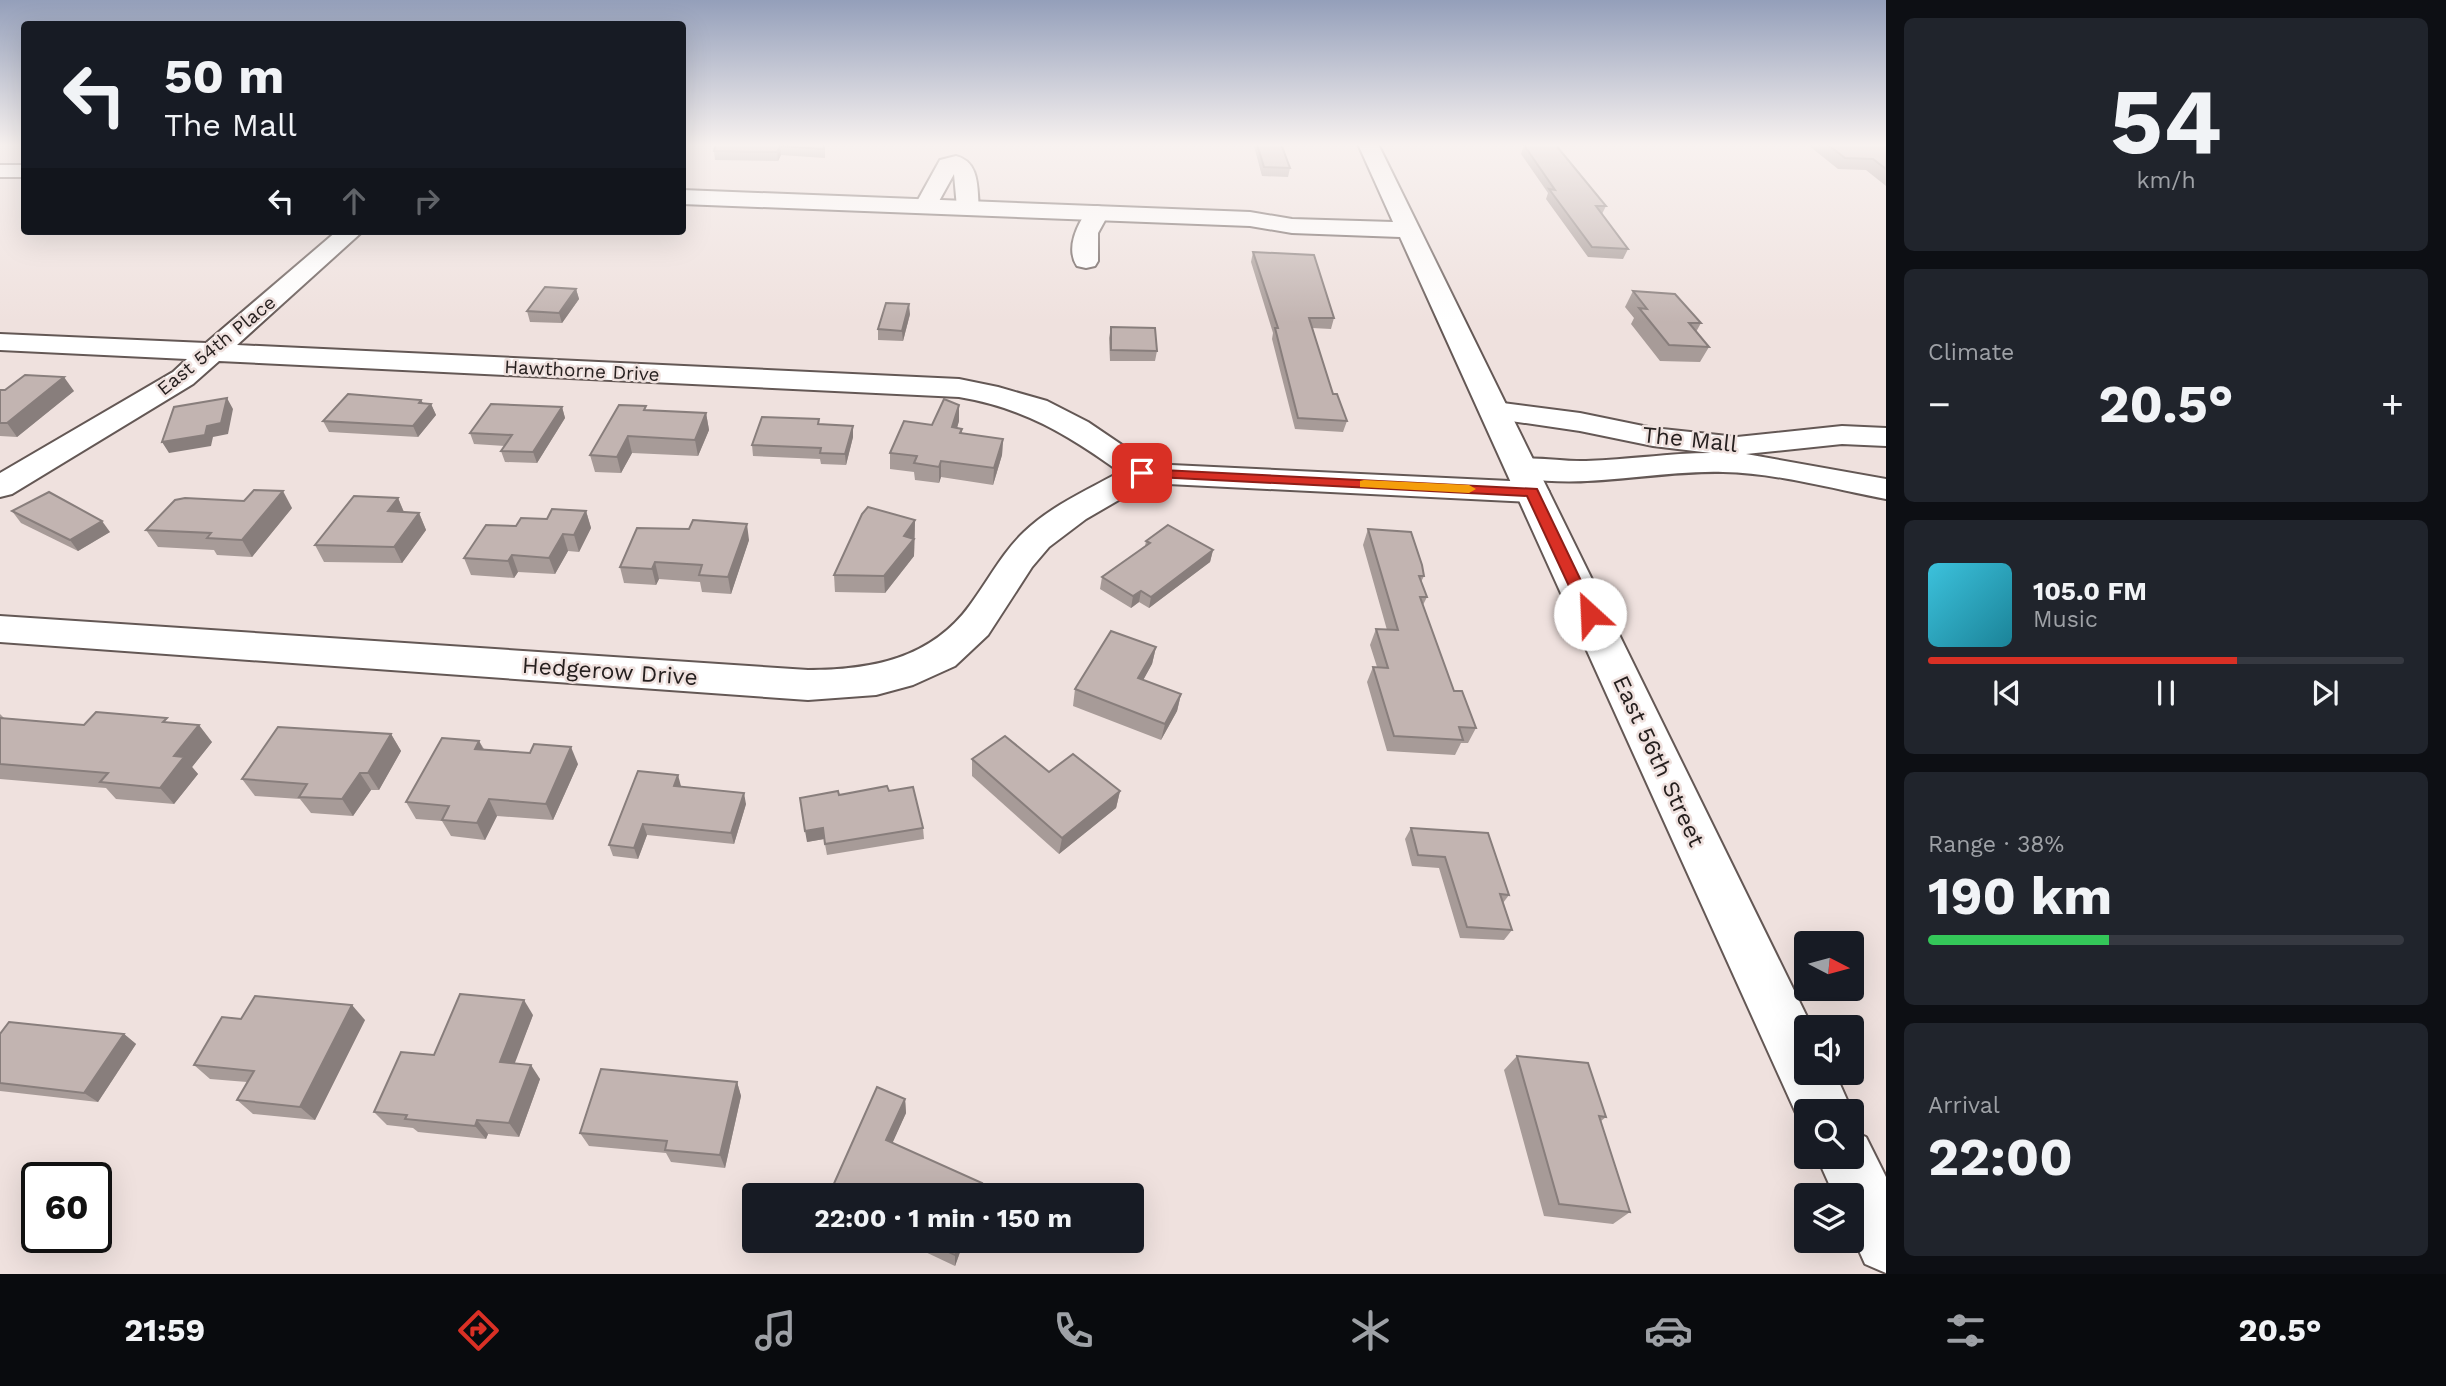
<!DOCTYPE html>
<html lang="en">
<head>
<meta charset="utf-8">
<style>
  body { margin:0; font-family:"Work Sans",sans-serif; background:#20242c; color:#f1f3f6; height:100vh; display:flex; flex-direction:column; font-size:26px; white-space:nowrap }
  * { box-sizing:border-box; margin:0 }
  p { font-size:23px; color:#9ea1a6 }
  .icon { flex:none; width:38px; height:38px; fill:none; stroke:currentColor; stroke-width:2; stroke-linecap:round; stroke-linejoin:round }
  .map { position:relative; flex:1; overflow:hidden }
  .sheet { display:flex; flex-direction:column; gap:18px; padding:18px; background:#0d0f14; width:560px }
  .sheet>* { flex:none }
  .guide { position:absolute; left:21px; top:21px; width:665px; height:214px; border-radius:7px; box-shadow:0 7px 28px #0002; background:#171b24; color:#f1f3f6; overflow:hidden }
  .needle { width:46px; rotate:96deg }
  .buttons { position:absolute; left:1794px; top:931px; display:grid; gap:14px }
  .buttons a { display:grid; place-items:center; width:70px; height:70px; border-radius:7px; background:#171b24; box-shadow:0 7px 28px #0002; font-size:35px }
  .speed { position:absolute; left:21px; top:1162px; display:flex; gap:14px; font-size:35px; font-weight:700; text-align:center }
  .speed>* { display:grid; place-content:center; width:91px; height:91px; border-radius:50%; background:#171b24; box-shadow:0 7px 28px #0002; line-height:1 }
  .speed .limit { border:4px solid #111; border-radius:10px; background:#fff; color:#111 }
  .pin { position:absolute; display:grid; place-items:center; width:60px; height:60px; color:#fff; margin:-30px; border-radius:14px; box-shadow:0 4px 10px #0006 }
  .me { position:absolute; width:77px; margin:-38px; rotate:335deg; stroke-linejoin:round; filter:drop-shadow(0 0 5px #0008) }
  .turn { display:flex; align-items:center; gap:24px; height:147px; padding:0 28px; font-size:32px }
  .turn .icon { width:91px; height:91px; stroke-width:2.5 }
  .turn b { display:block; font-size:49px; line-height:60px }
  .lanes { display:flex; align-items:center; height:66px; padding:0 28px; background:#0003; justify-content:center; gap:35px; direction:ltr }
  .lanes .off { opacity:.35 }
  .big { font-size:52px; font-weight:700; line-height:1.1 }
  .sheet .widget { flex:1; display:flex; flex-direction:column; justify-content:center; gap:10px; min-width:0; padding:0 24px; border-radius:10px; background:#20242c }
  .sheet .dial { align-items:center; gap:0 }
  .dial b { font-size:91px; line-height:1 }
  .song { display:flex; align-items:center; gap:21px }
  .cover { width:84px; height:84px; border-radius:10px; background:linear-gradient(135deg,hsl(190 70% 55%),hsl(190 70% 35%)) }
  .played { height:7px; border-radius:4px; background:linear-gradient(90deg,#d93025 65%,#363941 65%) }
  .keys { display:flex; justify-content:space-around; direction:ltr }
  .heat { display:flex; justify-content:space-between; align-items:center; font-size:38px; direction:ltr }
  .charge { height:10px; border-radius:5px; background:linear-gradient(90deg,#34c759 38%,#363941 0) }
  .trip { position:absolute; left:742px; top:1183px; width:402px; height:70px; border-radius:7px; background:#171b24; box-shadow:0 7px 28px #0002; font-weight:700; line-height:70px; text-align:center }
  .dock { display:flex; height:112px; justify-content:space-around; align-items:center; background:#090b0e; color:#9ea1a6 }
  .dock .icon { width:49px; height:49px }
  .dock .selected { color:#d93025 }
  .dock b { font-size:32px; color:#f1f3f6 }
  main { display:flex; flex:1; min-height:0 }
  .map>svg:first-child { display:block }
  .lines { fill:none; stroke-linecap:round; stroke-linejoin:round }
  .minor-casing { stroke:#645855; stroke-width:4 }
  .major-casing { stroke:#645855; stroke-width:4 }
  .minor { fill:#fff; fill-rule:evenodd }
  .major { fill:#fff; fill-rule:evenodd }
  .wall { fill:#a79b98 }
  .shaded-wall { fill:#887e7c }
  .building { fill:#c2b4b1; stroke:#887e7c; stroke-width:2 }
  .route { fill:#d93025; stroke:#8d1f18; stroke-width:2 }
  .slow { fill:#f59e0b }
  .labels { text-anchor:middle; stroke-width:5; stroke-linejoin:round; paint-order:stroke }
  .far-street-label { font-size:19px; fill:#26201f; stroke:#efe1de }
  .street-label { font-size:23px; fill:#26201f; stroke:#efe1de }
</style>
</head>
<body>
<main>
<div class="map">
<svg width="1886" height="1274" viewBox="0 0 1886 1274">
  <rect width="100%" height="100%" fill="#efe1de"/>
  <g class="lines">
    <defs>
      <g id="minor">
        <path d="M956 156C980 162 977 188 979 208L976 213H960L957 208 954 174 933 212H917L914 207 940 160Z"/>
        <path d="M1097 206 1105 208 1109 213 1098 233V261L1095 266 1086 268 1077 266C1065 248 1078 223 1089 208Z"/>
        <path d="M337 231H363L237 345 959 379 998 387 1047 401 1088 422 1150 464 1532 482 1544 485 1549 492 1544 499 1532 502 1148 483 1086 519 1049 547 1032 567 988 635 955 666 913 685 876 695 808 700 0 642V616L808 670C871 670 931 659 970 605 988 581 1002 553 1024 532 1051 506 1087 490 1120 472 1067 434 1024 408 959 397L219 361 193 384 12 494 0 497V473L173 372 187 359 0 350V334L206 343Z"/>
        <path d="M1495 402 1580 413 1653 428 1737 437 1842 426 1886 428V446L1842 444 1746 454 1886 479V499C1833 489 1777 473 1723 472 1653 470 1578 492 1510 475L1505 468 1510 461C1534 455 1560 462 1586 461 1627 460 1669 453 1711 453L1653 446 1580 431 1484 417 1480 411 1484 405Z"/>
      </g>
      <g id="major">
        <path d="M1358 144H1378L1812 1027H1806V1073H1835L1852 1111V1112L1806 1111 1804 1131 1400 237 1292 233 1250 226 682 204V190L1250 212 1292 219 1393 222Z"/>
        <rect x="0" y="165" width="24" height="12"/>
        <path d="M1852 1131 1866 1137 1886 1177V1273L1865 1264 1852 1235V1195H1834L1817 1157H1852Z"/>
      </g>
    </defs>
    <!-- minor casing -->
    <use href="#minor" class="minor-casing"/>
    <!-- major casing -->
    <use href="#major" class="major-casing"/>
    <!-- minor -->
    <use href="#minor" class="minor"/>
    <!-- major -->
    <use href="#major" class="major"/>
  </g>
  <!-- wall -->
  <g class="wall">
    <path d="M825 144V158L781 155 778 161 715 160 714 151Z"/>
    <path d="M1254 144H1281L1290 168 1288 177 1262 176 1254 146Z"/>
    <path d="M1809 144H1886V186L1866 170 1838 169 1808 145Z"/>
    <path d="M1524 145 1606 206 1602 214 1628 249 1623 259 1588 257 1546 199 1548 193 1521 154Z"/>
    <path d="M1253 252 1334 318 1331 329 1312 328 1333 394 1347 421 1343 432 1295 429 1272 339 1273 333 1251 262Z"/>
    <path d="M576 289 579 299 562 323 530 322 527 311Z"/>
    <path d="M1633 291 1701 323 1696 332 1709 347 1700 362 1660 361 1631 324 1634 318 1625 307Z"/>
    <path d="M910 314 903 341 878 340V329Z"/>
    <path d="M1111 327 1157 351 1155 361H1110L1109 338Z"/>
    <path d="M0 390 74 391 17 437 0 436Z"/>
    <path d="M421 400 423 403 431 404 436 415 418 437 329 432 323 421Z"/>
    <path d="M959 405V421L957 428 962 429V434L1003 439 1002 455 993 485 941 477 939 483 915 480 914 472 890 469V453L932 425Z"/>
    <path d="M562 407 565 418 537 463 505 462 501 451 505 446 474 444 470 433Z"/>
    <path d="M647 411 706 413 709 430 698 456 632 453 621 473 595 472 590 455Z"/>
    <path d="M819 424 853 437 846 465 821 464 820 459 753 456 752 445Z"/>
    <path d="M398 498 404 512 419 513 426 530 402 563 324 562 315 545Z"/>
    <path d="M292 508 252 557 217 555 214 550 158 547 146 530Z"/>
    <path d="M12 511 110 532 78 551 21 523Z"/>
    <path d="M586 511 591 528 579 552 568 551 555 574 518 572 514 578 471 575 464 558 516 526Z"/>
    <path d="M915 520 914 556 885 593 835 592 834 575Z"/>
    <path d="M1368 529 1424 576 1421 582 1427 597 1423 605 1454 691 1476 728 1468 743H1461L1455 755 1387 751 1367 682 1373 667H1377L1370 645 1376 629 1387 630 1363 545Z"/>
    <path d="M749 540 731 594 702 592 700 582 659 579 656 585 624 583 620 567Z"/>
    <path d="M1146 541 1213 550 1210 562 1149 608 1139 602 1131 608 1100 589 1102 577 1145 546Z"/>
    <path d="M1156 647 1152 664 1143 680 1181 694 1177 711 1161 740 1073 706 1075 689Z"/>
    <path d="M0 714 4 718 84 725 171 723 212 742 192 767 198 774 174 804 116 799 106 788 0 779Z"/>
    <path d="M391 734 401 751 379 790H371L353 816 311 813 300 799 255 796 242 779Z"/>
    <path d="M479 741 484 749 578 764 553 820 497 816 485 840 451 836 442 821 416 819 406 802Z"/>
    <path d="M972 759 1049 772 1120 791 1116 808 1059 854 972 776Z"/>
    <path d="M681 786V787L746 804 734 844 647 835 638 859 613 856 609 845Z"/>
    <path d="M889 791 923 828 924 839 827 855 824 839 807 842 839 795Z"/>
    <path d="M1411 828 1509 895 1503 903 1512 930 1504 940 1460 938 1439 868 1412 866 1405 839Z"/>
    <path d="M533 1015 514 1063 540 1079 519 1137 488 1134 486 1139 418 1132 413 1128 387 1125 374 1112 434 1055Z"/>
    <path d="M241 1019 365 1020 315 1120 253 1114 237 1100 247 1082 210 1079 194 1065Z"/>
    <path d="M0 1034H124L136 1044 98 1102 0 1091Z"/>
    <path d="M1517 1056 1606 1117 1601 1121 1630 1212 1613 1224 1544 1216 1504 1070Z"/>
    <path d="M737 1082 741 1096 725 1168 671 1162 666 1153 589 1146 580 1133Z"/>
    <path d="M905 1099 906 1113 892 1143 982 1183 981 1195H834L832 1188Z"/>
    <path d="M902 1241H964L955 1266Z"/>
  </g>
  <!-- shaded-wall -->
  <g class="shaded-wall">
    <path d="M780 146 781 155 778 161 777 152Z"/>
    <path d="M576 289 579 299 562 323 559 313Z"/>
    <path d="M909 304 910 314 903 341 902 331Z"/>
    <path d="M64 377 74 391 17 437 7 423Z"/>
    <path d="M227 398 233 409 228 434 213 437 211 446 169 453 162 442 207 426Z"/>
    <path d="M421 400 426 410 431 404 436 415 418 437 413 426 419 403Z"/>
    <path d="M959 405V421L952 444V427Z"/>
    <path d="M562 407 565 418 537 463 533 452Z"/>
    <path d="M706 413 709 430 698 456 695 440Z"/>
    <path d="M853 426V437L846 465 845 454Z"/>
    <path d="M628 436 632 453 621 473 617 457Z"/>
    <path d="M1003 439 1002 455 993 485 994 468Z"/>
    <path d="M941 461V477L939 483V467Z"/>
    <path d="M283 491 292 508 252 557 242 540Z"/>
    <path d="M398 498 405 515 388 511Z"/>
    <path d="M586 511 591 528 579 552 574 535Z"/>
    <path d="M419 513 426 530 402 563 394 547Z"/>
    <path d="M915 520 914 556 885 593 884 576 904 536Z"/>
    <path d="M102 521 110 532 78 551 70 540Z"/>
    <path d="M747 524 749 540 731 594 728 577Z"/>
    <path d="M563 534 568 551 555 574 549 558Z"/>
    <path d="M1213 550 1210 562 1149 608 1151 597Z"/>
    <path d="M512 555 518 572 514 578 508 561Z"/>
    <path d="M655 562 659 579 656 585 652 569Z"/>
    <path d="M1141 591 1139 602 1131 608 1133 596Z"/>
    <path d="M1156 647 1152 664 1135 695 1138 678Z"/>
    <path d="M1181 694 1177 711 1161 740 1165 724Z"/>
    <path d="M199 725 212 742 192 767 198 774 174 804 160 788 174 756Z"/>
    <path d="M391 734 401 751 379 790 368 773Z"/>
    <path d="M479 741 487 757 475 749Z"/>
    <path d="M571 747 578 764 553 820 546 804Z"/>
    <path d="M360 773 371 790 353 816 342 799Z"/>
    <path d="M678 775 681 786 677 798 674 786Z"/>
    <path d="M1120 791 1116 808 1059 854 1062 838Z"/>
    <path d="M744 793 746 804 734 844 731 833Z"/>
    <path d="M489 799 497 816 485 840 477 823Z"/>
    <path d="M643 824 647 835 638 859 634 848Z"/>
    <path d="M823 828 824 839 807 842 805 831Z"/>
    <path d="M524 1000 533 1015 510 1076 500 1062Z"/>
    <path d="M352 1005 365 1020 315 1120 300 1107Z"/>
    <path d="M124 1034 136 1044 98 1102 84 1093Z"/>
    <path d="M531 1065 540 1079 519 1137 509 1123Z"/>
    <path d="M737 1082 741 1096 725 1168 720 1155Z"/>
    <path d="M905 1099 906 1113 888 1153 886 1140Z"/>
    <path d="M477 1120 488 1134 486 1139 475 1126Z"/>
    <path d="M960 1241H964L955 1266V1255Z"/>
  </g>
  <!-- building -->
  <g class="building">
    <path d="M716 144H824V149L780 146 777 152 714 151Z"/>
    <path d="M1257 144H1281L1290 168 1264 167Z"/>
    <path d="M1526 144H1555L1606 206H1596L1628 249 1592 247 1549 189 1555 190 1524 145Z"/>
    <path d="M1827 144H1886V169L1873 159 1845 158Z"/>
    <path d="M1253 252 1314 255 1334 318H1309L1333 394H1337L1347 421 1298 418 1275 328H1278Z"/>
    <path d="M545 287 576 289 559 313 527 311Z"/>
    <path d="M1633 291 1675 294 1701 323H1689L1709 347 1669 345 1639 308 1647 309Z"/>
    <path d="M886 303 909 304 902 331 878 329Z"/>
    <path d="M1111 327 1155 328 1157 351 1111 350Z"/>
    <path d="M25 375 64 377 7 423H0V390H5Z"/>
    <path d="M348 394 421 400 419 403 431 404 413 426 323 421Z"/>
    <path d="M227 398 221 423 207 426 205 435 162 442 174 407Z"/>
    <path d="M944 399 959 405 952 427 962 429 960 433 1003 439 994 468 941 461 939 467 914 463 917 456 890 453 904 421 932 425Z"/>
    <path d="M491 404 562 407 533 452 501 451 512 435 470 433Z"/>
    <path d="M619 405 646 406 644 410 706 413 695 440 628 436 617 457 590 455Z"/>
    <path d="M762 417 819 419 818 424 853 426 845 454 820 453 821 448 752 445Z"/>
    <path d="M254 490 283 491 242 540 207 538 211 533 146 530 175 500 185 498 244 501Z"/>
    <path d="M49 492 102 521 70 540 12 511Z"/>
    <path d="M354 496 398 498 388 511 419 513 394 547 315 545Z"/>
    <path d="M868 507 915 520 904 536 914 539 884 576 834 575 862 514Z"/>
    <path d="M552 509 586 511 574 535 563 534 549 558 512 555 508 561 464 558 486 525 516 526 521 518 547 519Z"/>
    <path d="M693 520 747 524 728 577 699 575 702 565 655 562 652 569 620 567 637 528 689 529Z"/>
    <path d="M1168 525 1213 550 1151 597 1141 591 1133 596 1102 577 1150 543 1146 541Z"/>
    <path d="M1368 529 1411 532 1422 565 1424 576H1419L1427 597H1420L1454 691H1462L1476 728 1459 727 1463 740 1394 736 1373 667 1388 668 1376 629 1398 630Z"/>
    <path d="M1111 631 1156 647 1138 678 1181 694 1165 724 1075 689Z"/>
    <path d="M96 712 167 718 163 722 199 725 174 756 184 757 160 788 100 782 108 773 0 764V718L84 725Z"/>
    <path d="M278 727 391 734 368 773H360L342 799 299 797 307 784 242 779Z"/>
    <path d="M1005 736 1049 772 1073 754 1120 791 1062 838 972 759Z"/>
    <path d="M442 738 479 741 475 749 530 753 534 744 571 747 546 804 489 799 477 823 442 820 449 806 406 802Z"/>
    <path d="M638 771 678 775 674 786 744 793 731 833 643 824 634 848 609 845Z"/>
    <path d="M887 786 889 791 913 787 923 828 825 844 823 828 805 831 800 798 838 791 839 795Z"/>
    <path d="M1411 828 1488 833 1509 895 1500 894 1512 930 1467 927 1445 857 1418 855Z"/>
    <path d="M460 994 524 1000 500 1062 531 1065 509 1123 477 1120 475 1126 405 1119 407 1115 374 1112 401 1052 434 1055Z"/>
    <path d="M255 996 352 1005 300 1107 237 1100 254 1071 194 1065 222 1017 241 1019Z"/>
    <path d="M9 1022 124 1034 84 1093 0 1083V1034Z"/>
    <path d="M1517 1056 1588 1063 1606 1117 1599 1116 1630 1212 1559 1204Z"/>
    <path d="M601 1069 737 1082 720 1155 665 1150 667 1141 580 1133Z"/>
    <path d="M877 1087 905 1099 886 1140 982 1183 977 1195H847L832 1188Z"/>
    <path d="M925 1241H960L955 1255Z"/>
  </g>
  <!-- sky -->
  <linearGradient id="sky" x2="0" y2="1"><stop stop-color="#949fba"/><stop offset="0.45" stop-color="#f8f2f0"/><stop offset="1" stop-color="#f8f2f0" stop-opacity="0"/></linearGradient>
  <rect width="1886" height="322" fill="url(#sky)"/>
  <!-- route -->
  <path class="route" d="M1142 469 1537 489 1597 614 1590 619 1582 614 1527 496 1137 476V470Z"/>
  <!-- slow -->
  <path class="slow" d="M1364 480 1469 485 1476 489 1469 493 1360 487V481Z"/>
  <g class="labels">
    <!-- far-street labels -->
    <g class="far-street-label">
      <text transform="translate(216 345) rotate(-39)" y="7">East 54th Place</text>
      <text transform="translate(582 370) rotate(3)" y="7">Hawthorne Drive</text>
    </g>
    <!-- street labels -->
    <g class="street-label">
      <text transform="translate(1690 439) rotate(6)" y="8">The Mall</text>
      <text transform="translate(610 671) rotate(4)" y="8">Hedgerow Drive</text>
      <text transform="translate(1659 761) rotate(65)" y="8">East 56th Street</text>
    </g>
  </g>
</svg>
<div class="buttons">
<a><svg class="needle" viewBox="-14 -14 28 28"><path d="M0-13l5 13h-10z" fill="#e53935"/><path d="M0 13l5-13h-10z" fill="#9ea1a6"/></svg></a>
<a><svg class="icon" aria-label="sound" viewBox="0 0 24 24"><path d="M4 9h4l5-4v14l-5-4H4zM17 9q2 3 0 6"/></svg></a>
<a><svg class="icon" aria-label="search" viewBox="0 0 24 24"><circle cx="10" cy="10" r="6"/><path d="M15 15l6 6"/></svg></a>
<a><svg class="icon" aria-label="layers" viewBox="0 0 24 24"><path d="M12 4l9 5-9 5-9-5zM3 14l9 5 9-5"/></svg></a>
</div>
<div class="speed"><div class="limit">60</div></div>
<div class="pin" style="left:1142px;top:473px;background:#d93025"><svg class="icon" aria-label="arrive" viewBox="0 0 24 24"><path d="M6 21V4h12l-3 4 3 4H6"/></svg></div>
<svg class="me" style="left:1590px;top:614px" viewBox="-20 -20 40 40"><circle r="19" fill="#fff"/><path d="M0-13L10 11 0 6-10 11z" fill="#d93025"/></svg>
<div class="trip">22:00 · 1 min · 150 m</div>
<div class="guide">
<div class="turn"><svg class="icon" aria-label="left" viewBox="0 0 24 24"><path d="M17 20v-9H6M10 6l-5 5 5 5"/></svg><div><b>50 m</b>The Mall</div></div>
<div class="lanes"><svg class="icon" aria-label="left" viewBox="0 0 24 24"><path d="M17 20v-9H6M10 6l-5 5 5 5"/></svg><svg class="icon off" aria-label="ahead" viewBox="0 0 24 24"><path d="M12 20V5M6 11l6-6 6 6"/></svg><svg class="icon off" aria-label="right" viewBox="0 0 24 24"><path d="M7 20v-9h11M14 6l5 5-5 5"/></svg></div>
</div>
</div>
<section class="sheet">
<div class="widget dial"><b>54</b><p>km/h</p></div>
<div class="widget"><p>Climate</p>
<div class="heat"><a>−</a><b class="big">20.5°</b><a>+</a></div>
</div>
<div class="widget">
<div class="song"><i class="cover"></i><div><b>105.0 FM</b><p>Music</p></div></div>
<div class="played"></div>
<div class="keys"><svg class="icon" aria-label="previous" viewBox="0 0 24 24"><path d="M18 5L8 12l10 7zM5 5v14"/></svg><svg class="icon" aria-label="pause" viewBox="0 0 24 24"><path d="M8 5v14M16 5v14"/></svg><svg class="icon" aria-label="next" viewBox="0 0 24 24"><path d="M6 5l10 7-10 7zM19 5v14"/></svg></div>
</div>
<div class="widget"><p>Range · 38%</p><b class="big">190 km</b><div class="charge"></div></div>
<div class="widget"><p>Arrival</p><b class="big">22:00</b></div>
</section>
</main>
<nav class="dock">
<b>21:59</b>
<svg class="icon selected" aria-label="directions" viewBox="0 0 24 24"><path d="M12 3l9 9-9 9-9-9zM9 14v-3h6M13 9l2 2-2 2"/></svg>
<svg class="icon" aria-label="music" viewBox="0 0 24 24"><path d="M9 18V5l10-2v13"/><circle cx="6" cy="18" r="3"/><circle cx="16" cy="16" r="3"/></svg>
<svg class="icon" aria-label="phone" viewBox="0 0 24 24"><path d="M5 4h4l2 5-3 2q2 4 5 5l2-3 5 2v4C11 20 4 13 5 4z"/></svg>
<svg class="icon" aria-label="climate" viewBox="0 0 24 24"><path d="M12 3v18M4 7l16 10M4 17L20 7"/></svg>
<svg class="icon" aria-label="car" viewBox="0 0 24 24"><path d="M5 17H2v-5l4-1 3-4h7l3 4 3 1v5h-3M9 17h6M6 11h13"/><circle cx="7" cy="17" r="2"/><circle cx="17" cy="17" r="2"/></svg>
<svg class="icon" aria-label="filters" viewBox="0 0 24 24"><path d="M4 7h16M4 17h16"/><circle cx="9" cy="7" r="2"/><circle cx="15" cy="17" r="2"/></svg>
<b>20.5°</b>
</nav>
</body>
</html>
